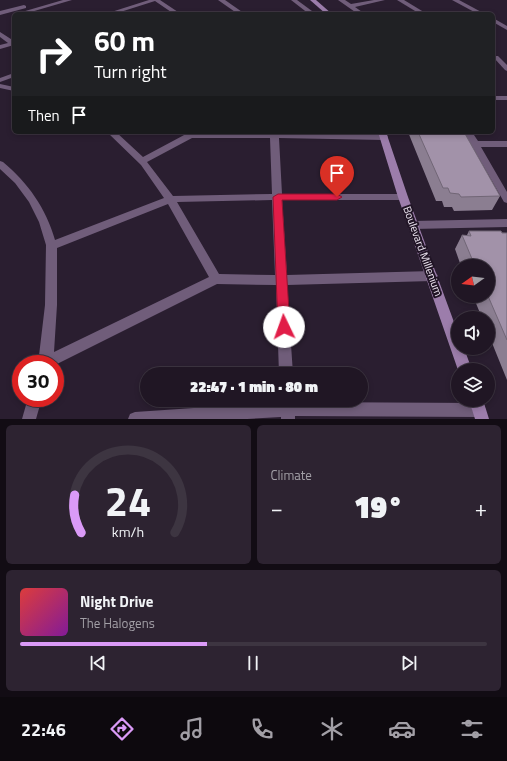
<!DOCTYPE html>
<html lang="en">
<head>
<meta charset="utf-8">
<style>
  body { margin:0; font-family:"Titillium Web",sans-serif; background:#2d2331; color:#f1f3f6; height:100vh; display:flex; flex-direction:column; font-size:15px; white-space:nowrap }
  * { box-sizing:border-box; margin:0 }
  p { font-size:13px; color:#a29fa6 }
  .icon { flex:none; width:22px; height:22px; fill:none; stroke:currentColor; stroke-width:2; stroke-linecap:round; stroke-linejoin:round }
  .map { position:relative; height:419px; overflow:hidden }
  .side { display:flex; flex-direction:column; gap:6px; padding:6px; background:#120c14; flex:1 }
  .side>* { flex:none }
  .guide { position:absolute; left:12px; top:12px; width:483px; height:122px; border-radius:6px; box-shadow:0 2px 6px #0003,0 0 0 1px #3d3541; background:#202124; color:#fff; overflow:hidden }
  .needle { width:26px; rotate:256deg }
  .fabs { position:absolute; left:451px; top:259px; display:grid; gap:8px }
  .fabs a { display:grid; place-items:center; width:44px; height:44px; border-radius:50%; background:#201624; box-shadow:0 2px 6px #0003,0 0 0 1px #3d3541; font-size:20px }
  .speed { position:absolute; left:12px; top:355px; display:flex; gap:8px; font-size:20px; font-weight:700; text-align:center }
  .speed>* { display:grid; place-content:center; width:52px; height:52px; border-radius:50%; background:#201624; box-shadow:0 2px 6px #0003,0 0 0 1px #3d3541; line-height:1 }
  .speed .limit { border:6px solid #d22; background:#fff; color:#111 }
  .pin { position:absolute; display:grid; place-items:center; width:34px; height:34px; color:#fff; margin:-41px -17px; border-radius:50% 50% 50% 0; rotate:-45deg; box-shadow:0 0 4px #0007 }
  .pin .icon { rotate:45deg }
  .me { position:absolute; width:44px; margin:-22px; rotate:357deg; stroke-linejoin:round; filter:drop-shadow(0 0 3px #0008) }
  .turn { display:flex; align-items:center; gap:14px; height:84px; padding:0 16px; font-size:18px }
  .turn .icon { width:52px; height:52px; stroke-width:2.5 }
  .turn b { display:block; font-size:28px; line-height:34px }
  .then { display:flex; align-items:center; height:38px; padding:0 16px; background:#0003; gap:8px; font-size:15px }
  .big { font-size:30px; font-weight:800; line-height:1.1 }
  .side .widget { flex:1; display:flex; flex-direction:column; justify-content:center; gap:6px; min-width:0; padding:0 14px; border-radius:6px; background:#2d2331 }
  .side .dial { align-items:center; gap:0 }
  .dial svg { height:104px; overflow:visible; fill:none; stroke:#3d3541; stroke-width:7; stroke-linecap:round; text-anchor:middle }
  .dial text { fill:#f1f3f6; stroke:none }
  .song { display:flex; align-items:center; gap:12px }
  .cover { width:48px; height:48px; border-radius:6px; background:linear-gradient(135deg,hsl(0 70% 55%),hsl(290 70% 35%)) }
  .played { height:4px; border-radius:2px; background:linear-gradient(90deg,#da9af7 40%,#3d3541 40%) }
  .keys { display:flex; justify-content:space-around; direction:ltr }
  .heat { display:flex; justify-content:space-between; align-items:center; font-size:22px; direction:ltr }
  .side .tiles { flex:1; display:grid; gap:6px; grid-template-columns:1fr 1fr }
  .widget:last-child { grid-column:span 2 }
  .trip { position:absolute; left:140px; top:367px; width:228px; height:40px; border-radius:20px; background:#201624; box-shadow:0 2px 6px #0003,0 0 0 1px #3d3541; font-weight:800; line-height:40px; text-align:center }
  .tab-bar { display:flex; height:64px; justify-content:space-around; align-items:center; background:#0d090e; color:#a29fa6 }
  .tab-bar .icon { width:28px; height:28px }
  .tab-bar .current { color:#da9af7 }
  .tab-bar b { font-size:18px; color:#f1f3f6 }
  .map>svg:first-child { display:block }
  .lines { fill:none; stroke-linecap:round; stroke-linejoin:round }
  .minor { fill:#705d7a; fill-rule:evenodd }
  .secondary { fill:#9c7dab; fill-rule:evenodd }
  .wall { fill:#8b7e91 }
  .building { fill:#a292a9; stroke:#716676 }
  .route { fill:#e11d48; stroke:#92132f }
  .labels { text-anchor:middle; stroke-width:4; stroke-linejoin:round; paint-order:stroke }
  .street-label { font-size:11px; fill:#eee6f2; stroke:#211526 }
</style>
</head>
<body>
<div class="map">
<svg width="507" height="419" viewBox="0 0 507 419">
  <rect width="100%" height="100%" fill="#2a1e30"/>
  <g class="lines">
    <!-- minor -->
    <g class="minor">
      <path d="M63 0H72L24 14H15Z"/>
      <path d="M149 0H160L181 14H174L155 1 114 14H105Z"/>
      <path d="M218 0H225L245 14H238Z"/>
      <path d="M291 0H297L316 14H309Z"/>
      <path d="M338 0H345L351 4 374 0H385L355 7 365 14H358Z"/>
      <path d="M397 0H404L427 14H420Z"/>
      <path d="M452 0H459L485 14H478Z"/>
      <path d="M24 5 26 6V8L0 15V11Z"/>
      <path d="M493 18 507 26V30L493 22Z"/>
      <path d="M0 32 14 41V45L0 49V45L8 43 0 37Z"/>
      <path d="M494 56H498L507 65V71L505 70 494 58Z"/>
      <path d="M14 73V77L0 82V78Z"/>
      <path d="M0 84 14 87V91L0 88Z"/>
      <rect x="493" y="96" width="14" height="4"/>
      <path d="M107 132H116L143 157 186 134V132L270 133V132H278V133L387 135 388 137 387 139 384 140 279 138 282 194H403L408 197 403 200H282L287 275 432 271 436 273 438 276 436 279 432 281 287 285 293 374H279L276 285 217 284 55 365 38 364 45 305 46 245 39 222 29 202 15 183 0 169V161L3 162C28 183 46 208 55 240L164 198 141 165ZM192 138H270L272 194 173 196 147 162ZM272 200 275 275 219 274 177 202ZM168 204 209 277 54 352 57 305V248Z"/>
      <path d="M464 132H472L478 141H507V147H481L507 192V203L504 202Z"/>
      <path d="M507 219V227L413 229 409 228 408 225 409 222 413 221Z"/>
      <path d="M28 398H42L36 419H22Z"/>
      <path d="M281 400H295V402L479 403 484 405 486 410 484 415 479 417 295 416V419H281V417L247 419H128L130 414 135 412 281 402Z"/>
    </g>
    <!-- secondary -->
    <g class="secondary">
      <path d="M310 0H316L332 14H326Z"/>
      <path d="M378 132H386L408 197 458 333V348H464L472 370H458L398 197Z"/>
      <path d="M469 400H483L489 419H475Z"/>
    </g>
  </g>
  <!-- wall -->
  <g class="wall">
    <path d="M408 132H464L500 196 492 210 454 211 452 207H444L442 201H436Z"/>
    <path d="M469 231 507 233V380L488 333V318H482L473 296H488V266H461L455 249 462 235H467Z"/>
  </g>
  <!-- building -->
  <g class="building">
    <path d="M418 132H464L500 196 461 197 459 194 450 193 448 188H443Z"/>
    <path d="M469 231H501L502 233H507V340L488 296V266H475L462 235 471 236Z"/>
  </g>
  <!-- route -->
  <path class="route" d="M278 194H337L342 197 337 200H282L290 327 288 331 284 332 280 331 278 327 273 197Z"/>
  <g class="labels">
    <!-- street labels -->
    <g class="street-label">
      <text transform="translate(423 251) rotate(70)" y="4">Boulevard Millenium</text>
    </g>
  </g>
</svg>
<div class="fabs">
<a><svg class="needle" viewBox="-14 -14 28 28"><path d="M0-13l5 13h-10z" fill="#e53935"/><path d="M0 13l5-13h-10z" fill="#a29fa6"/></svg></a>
<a><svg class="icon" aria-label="sound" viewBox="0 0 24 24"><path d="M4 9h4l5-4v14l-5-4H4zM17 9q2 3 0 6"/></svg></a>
<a><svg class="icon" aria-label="layers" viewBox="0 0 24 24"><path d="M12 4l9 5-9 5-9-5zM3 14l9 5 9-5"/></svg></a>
</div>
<div class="speed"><div class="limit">30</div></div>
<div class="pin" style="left:337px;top:197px;background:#d93025"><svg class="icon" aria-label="arrive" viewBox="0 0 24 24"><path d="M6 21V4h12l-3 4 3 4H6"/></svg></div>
<svg class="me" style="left:284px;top:327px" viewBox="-20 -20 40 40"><circle r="19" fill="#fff"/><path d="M0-13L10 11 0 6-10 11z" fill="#e11d48"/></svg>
<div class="trip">22:47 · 1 min · 80 m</div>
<div class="guide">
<div class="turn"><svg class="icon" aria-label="right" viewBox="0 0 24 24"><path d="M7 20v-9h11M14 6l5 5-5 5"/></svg><div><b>60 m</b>Turn right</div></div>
<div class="then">Then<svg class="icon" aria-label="arrive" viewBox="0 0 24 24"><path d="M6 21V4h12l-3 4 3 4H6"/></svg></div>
</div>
</div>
<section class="side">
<div class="tiles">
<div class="widget dial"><svg viewBox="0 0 100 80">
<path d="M14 69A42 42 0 1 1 86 69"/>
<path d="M14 69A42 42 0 0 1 9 40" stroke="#da9af7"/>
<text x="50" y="56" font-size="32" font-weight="700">24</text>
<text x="50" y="72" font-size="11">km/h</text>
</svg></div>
<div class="widget"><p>Climate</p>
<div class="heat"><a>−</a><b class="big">19°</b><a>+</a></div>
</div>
<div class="widget">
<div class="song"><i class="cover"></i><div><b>Night Drive</b><p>The Halogens</p></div></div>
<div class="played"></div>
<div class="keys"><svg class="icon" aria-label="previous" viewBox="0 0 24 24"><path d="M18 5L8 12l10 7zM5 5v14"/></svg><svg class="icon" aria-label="pause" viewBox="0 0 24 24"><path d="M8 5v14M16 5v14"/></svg><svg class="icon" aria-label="next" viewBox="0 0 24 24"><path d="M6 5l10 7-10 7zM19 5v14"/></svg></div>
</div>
</div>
</section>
<nav class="tab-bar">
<b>22:46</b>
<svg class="icon current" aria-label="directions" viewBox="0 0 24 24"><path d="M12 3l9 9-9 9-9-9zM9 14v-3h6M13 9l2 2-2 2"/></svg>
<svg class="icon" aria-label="music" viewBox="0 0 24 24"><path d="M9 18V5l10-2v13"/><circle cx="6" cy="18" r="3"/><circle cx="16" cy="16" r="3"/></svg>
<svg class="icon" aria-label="phone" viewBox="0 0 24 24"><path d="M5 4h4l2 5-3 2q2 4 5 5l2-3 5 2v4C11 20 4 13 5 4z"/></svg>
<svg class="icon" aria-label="climate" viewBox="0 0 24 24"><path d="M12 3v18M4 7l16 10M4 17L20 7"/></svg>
<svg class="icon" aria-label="car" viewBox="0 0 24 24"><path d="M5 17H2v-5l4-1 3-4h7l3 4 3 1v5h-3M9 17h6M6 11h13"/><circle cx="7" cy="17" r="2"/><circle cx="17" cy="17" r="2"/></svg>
<svg class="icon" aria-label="filters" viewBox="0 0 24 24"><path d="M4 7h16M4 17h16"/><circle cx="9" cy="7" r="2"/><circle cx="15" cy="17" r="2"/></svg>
</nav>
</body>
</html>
